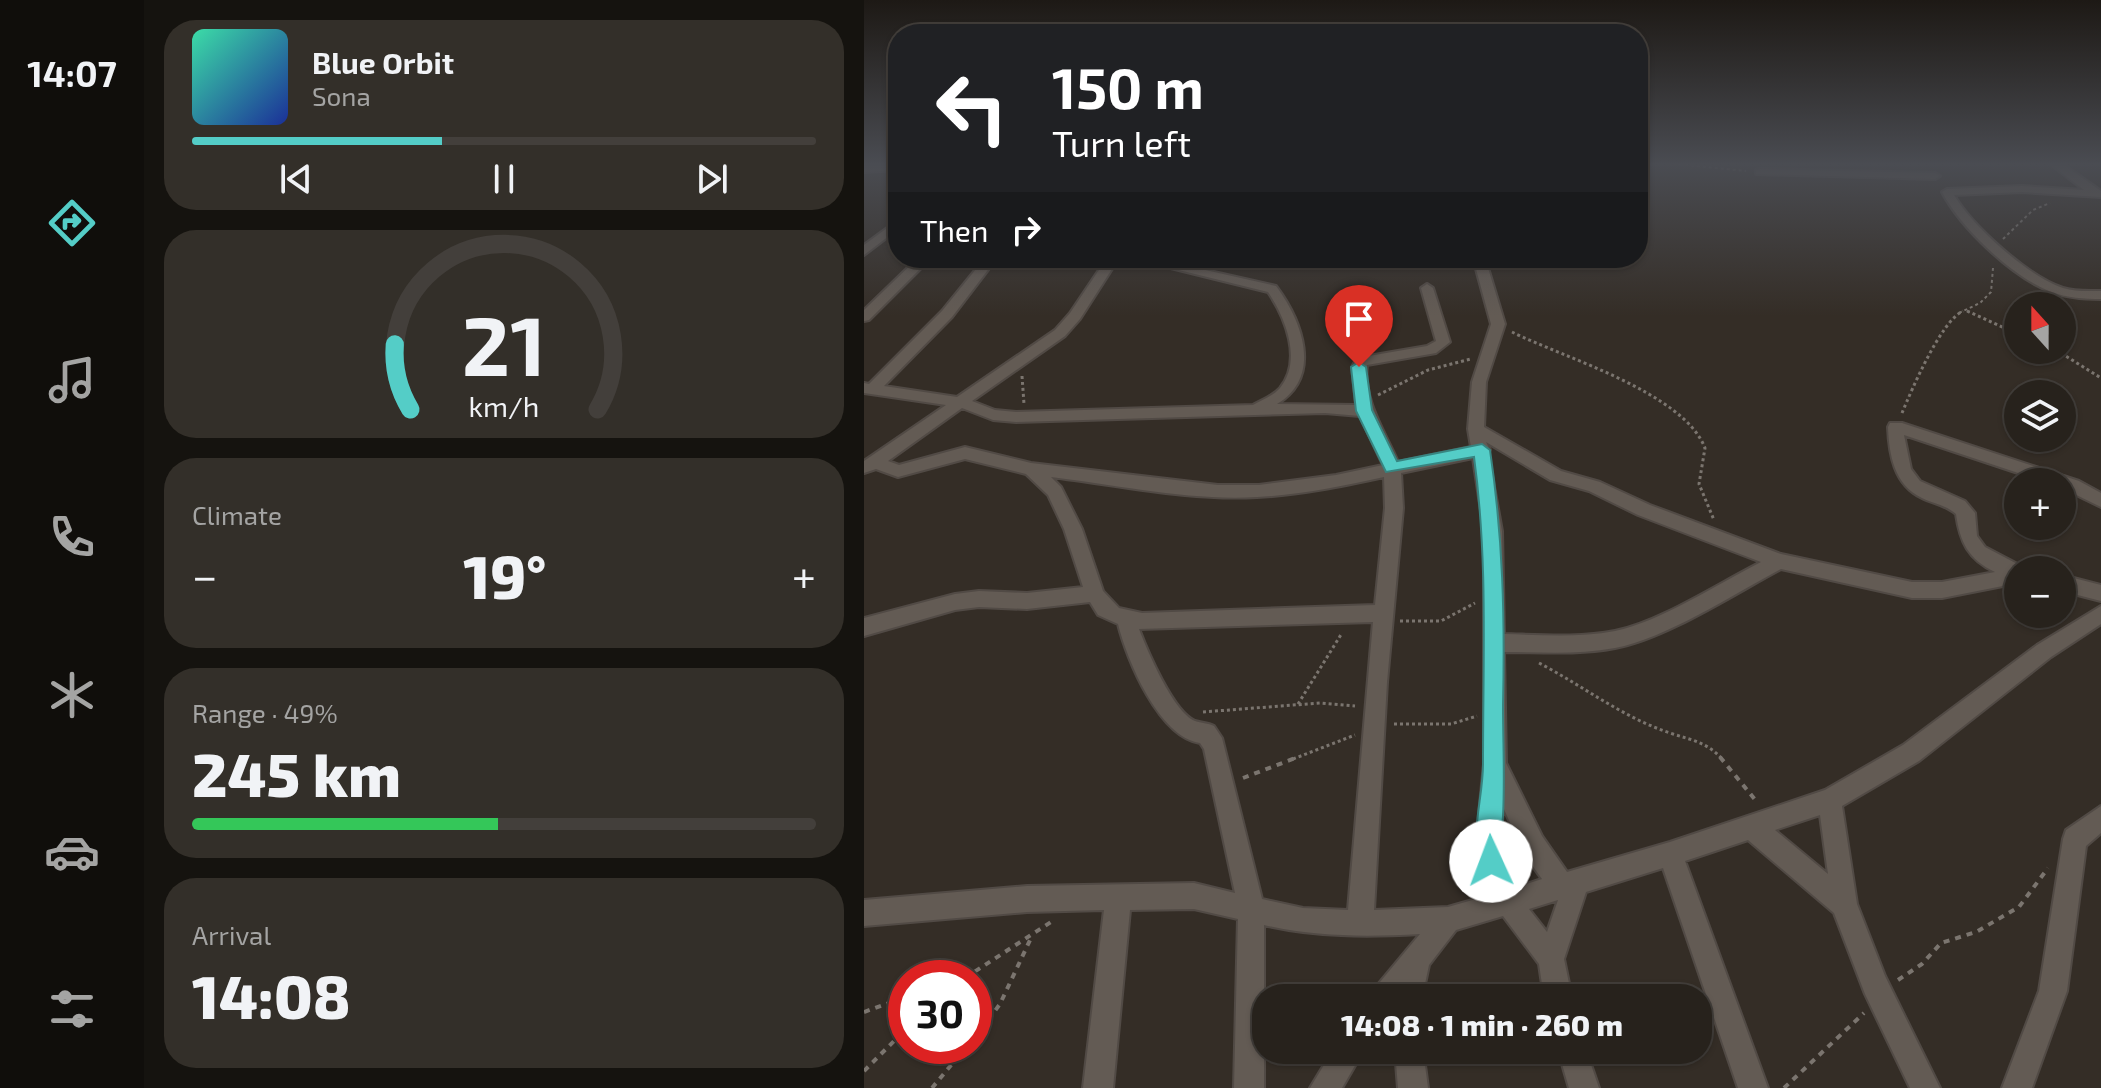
<!DOCTYPE html>
<html lang="en">
<head>
<meta charset="utf-8">
<style>
  body { margin:0; font-family:"Exo 2",sans-serif; background:#332f29; color:#f1f3f6; height:100vh; display:flex; flex-direction:column; font-size:30px; white-space:nowrap }
  * { box-sizing:border-box; margin:0 }
  p { font-size:26px; color:#a4a4a3 }
  .icon { flex:none; width:44px; height:44px; fill:none; stroke:currentColor; stroke-width:2; stroke-linecap:round; stroke-linejoin:round }
  .map { position:relative; flex:1; overflow:hidden }
  .side { display:flex; flex-direction:column; gap:20px; padding:20px; background:#15130f; width:720px }
  .side>* { flex:none }
  .hud { position:absolute; left:24px; top:24px; width:760px; height:244px; border-radius:32px; box-shadow:0 2px 6px #0004,0 0 0 2px #433f3b; background:#202124; color:#fff; overflow:hidden }
  .needle { width:52px; rotate:339deg }
  .tools { position:absolute; left:1140px; top:292px; display:grid; gap:16px }
  .tools a { display:grid; place-items:center; width:72px; height:72px; border-radius:50%; background:#27221c; box-shadow:0 2px 6px #0004,0 0 0 2px #433f3b; font-size:40px }
  .speed { position:absolute; left:24px; top:960px; display:flex; gap:16px; font-size:40px; font-weight:700; text-align:center }
  .speed>* { display:grid; place-content:center; width:104px; height:104px; border-radius:50%; background:#27221c; box-shadow:0 2px 6px #0004,0 0 0 2px #433f3b; line-height:1 }
  .speed .limit { border:12px solid #d22; background:#fff; color:#111 }
  .pin { position:absolute; display:grid; place-items:center; width:68px; height:68px; color:#fff; margin:-82px -34px; border-radius:50% 50% 50% 0; rotate:-45deg; box-shadow:0 0 8px #0007 }
  .pin .icon { rotate:45deg }
  .me { position:absolute; width:88px; margin:-44px; rotate:358deg; stroke-linejoin:round; filter:drop-shadow(0 0 6px #0008) }
  .turn { display:flex; align-items:center; gap:28px; height:168px; padding:0 32px; font-size:36px }
  .turn .icon { width:104px; height:104px; stroke-width:2.5 }
  .turn b { display:block; font-size:56px; line-height:68px }
  .then { display:flex; align-items:center; height:76px; padding:0 32px; background:#0003; gap:16px; font-size:30px }
  .big { font-size:60px; font-weight:800; line-height:1.1 }
  .side .card { flex:1; display:flex; flex-direction:column; justify-content:center; gap:12px; min-width:0; padding:0 28px; border-radius:32px; background:#332f29 }
  .side .dial { align-items:center; gap:0 }
  .dial svg { height:208px; overflow:visible; fill:none; stroke:#433f3b; stroke-width:7; stroke-linecap:round; text-anchor:middle }
  .dial text { fill:#f1f3f6; stroke:none }
  .song { display:flex; align-items:center; gap:24px }
  .cover { width:96px; height:96px; border-radius:12px; background:linear-gradient(135deg,hsl(160 70% 55%),hsl(230 70% 35%)) }
  .played { height:8px; border-radius:4px; background:linear-gradient(90deg,#54cdc7 40%,#433f3b 40%) }
  .keys { display:flex; justify-content:space-around; direction:ltr }
  .heat { display:flex; justify-content:space-between; align-items:center; font-size:44px; direction:ltr }
  .charge { height:12px; border-radius:6px; background:linear-gradient(90deg,#34c759 49%,#433f3b 0) }
  .trip { position:absolute; left:388px; top:984px; width:460px; height:80px; border-radius:32px; background:#27221c; box-shadow:0 2px 6px #0004,0 0 0 2px #433f3b; font-weight:800; line-height:80px; text-align:center }
  main { display:flex; flex:1; min-height:0 }
  .tab-bar { display:flex; flex-direction:column; width:144px; justify-content:space-around; align-items:center; background:#100e0b; color:#a4a4a3 }
  .tab-bar .icon { width:56px; height:56px }
  .tab-bar .selected { color:#54cdc7 }
  .tab-bar b { font-size:36px; color:#f1f3f6 }
  .map>svg:first-child { display:block }
  .lines { fill:none; stroke-linecap:round; stroke-linejoin:round }
  .minor-casing { stroke:#514a45; stroke-width:4 }
  .path-far2 { stroke:#7b756f; stroke-width:2; stroke-dasharray:3 3; stroke-linecap:butt }
  .path-far1 { stroke:#7b756f; stroke-width:3; stroke-dasharray:3 3; stroke-linecap:butt }
  .path { stroke:#7b756f; stroke-width:4; stroke-dasharray:6 6; stroke-linecap:butt }
  .minor { fill:#635b54; fill-rule:evenodd }
  .route { fill:#54cdc7; stroke:#378581; stroke-width:2 }
</style>
</head>
<body>
<main>
<nav class="tab-bar">
<b>14:07</b>
<svg class="icon selected" aria-label="directions" viewBox="0 0 24 24"><path d="M12 3l9 9-9 9-9-9zM9 14v-3h6M13 9l2 2-2 2"/></svg>
<svg class="icon" aria-label="music" viewBox="0 0 24 24"><path d="M9 18V5l10-2v13"/><circle cx="6" cy="18" r="3"/><circle cx="16" cy="16" r="3"/></svg>
<svg class="icon" aria-label="phone" viewBox="0 0 24 24"><path d="M5 4h4l2 5-3 2q2 4 5 5l2-3 5 2v4C11 20 4 13 5 4z"/></svg>
<svg class="icon" aria-label="climate" viewBox="0 0 24 24"><path d="M12 3v18M4 7l16 10M4 17L20 7"/></svg>
<svg class="icon" aria-label="car" viewBox="0 0 24 24"><path d="M5 17H2v-5l4-1 3-4h7l3 4 3 1v5h-3M9 17h6M6 11h13"/><circle cx="7" cy="17" r="2"/><circle cx="17" cy="17" r="2"/></svg>
<svg class="icon" aria-label="filters" viewBox="0 0 24 24"><path d="M4 7h16M4 17h16"/><circle cx="9" cy="7" r="2"/><circle cx="15" cy="17" r="2"/></svg>
</nav>
<section class="side">
<div class="card">
<div class="song"><i class="cover"></i><div><b>Blue Orbit</b><p>Sona</p></div></div>
<div class="played"></div>
<div class="keys"><svg class="icon" aria-label="previous" viewBox="0 0 24 24"><path d="M18 5L8 12l10 7zM5 5v14"/></svg><svg class="icon" aria-label="pause" viewBox="0 0 24 24"><path d="M8 5v14M16 5v14"/></svg><svg class="icon" aria-label="next" viewBox="0 0 24 24"><path d="M6 5l10 7-10 7zM19 5v14"/></svg></div>
</div>
<div class="card dial"><svg viewBox="0 0 100 80">
<path d="M14 69A42 42 0 1 1 86 69"/>
<path d="M14 69A42 42 0 0 1 8 44" stroke="#54cdc7"/>
<text x="50" y="56" font-size="32" font-weight="700">21</text>
<text x="50" y="72" font-size="11">km/h</text>
</svg></div>
<div class="card"><p>Climate</p>
<div class="heat"><a>−</a><b class="big">19°</b><a>+</a></div>
</div>
<div class="card"><p>Range · 49%</p><b class="big">245 km</b><div class="charge"></div></div>
<div class="card"><p>Arrival</p><b class="big">14:08</b></div>
</section>
<div class="map">
<svg width="1237" height="1088" viewBox="0 0 1237 1088">
  <rect width="100%" height="100%" fill="#342d26"/>
  <g class="lines">
    <defs>
      <g id="minor">
        <path d="M1185 163H1197L1237 191V197L1158 192 1090 195C1108 226 1165 277 1199 288 1211 292 1225 291 1237 291V299C1220 299 1203 298 1188 292 1149 278 1097 228 1078 192L1083 189 1158 186 1220 190Z"/>
        <path d="M34 164V170L0 172V166Z"/>
        <path d="M896 169 1071 173 1076 176 1071 179 892 174V170Z"/>
        <path d="M34 220V229L0 255V245Z"/>
        <path d="M54 258H67L5 320 0 321V310Z"/>
        <path d="M121 258H133L88 317 20 386 93 397 191 330 206 313 243 258H255L216 319 201 336 108 401 131 410 152 412 389 405C398 400 409 396 416 388 439 360 421 317 404 292L266 258H288L412 286C438 321 459 376 413 404L492 405 488 367 493 358 563 346 572 341 557 288 563 284 569 288 586 342 572 353 503 365C499 400 520 430 534 462L607 447 604 429 608 382 627 324 609 258H621L641 324 622 382 620 427 697 471 736 482 786 505 917 554 1048 582H1078L1131 572C1104 559 1096 542 1092 514 1082 505 1070 504 1058 498 1030 485 1025 454 1024 427L1026 423H1038L1215 481 1237 493V507L1198 488V482H1181L1040 435 1047 469 1056 481 1101 501 1111 513 1113 536 1121 547 1161 568 1162 570H1154V583L1078 598H1048L917 569C870 594 801 639 751 648 714 655 677 652 640 652L642 763 678 836 703 872 806 842 961 790 1039 745 1173 645 1237 606V624L1187 657 1055 761 978 806 993 904 1021 976 1076 1088H1046L1001 994 970 913 884 840 821 861 904 1088H874L799 868 722 892 700 959 708 998H680L675 964 639 916 592 930 565 965 558 998H507L511 988 556 934C502 937 452 937 400 925V1088H370L374 919 330 909 266 910 249 1088H219L240 910 163 912 0 926V900L163 886 330 883 371 893 340 749 336 743C295 737 263 660 254 624L234 615 226 602 163 609 115 607 91 610 0 636V618L91 594 115 591 163 593 219 587 200 529 184 495 162 474 101 459 34 477 12 469 0 473V461L82 405 0 393V383L5 384 78 311ZM98 408 129 420 152 422 461 413 496 416 519 465 472 475 395 485H354L167 463 101 447 35 465 24 461ZM622 442 686 480 725 491 774 515 897 562C855 583 796 622 751 631 715 638 677 635 640 634L638 531 624 453 626 450ZM609 458 620 531V764L612 844 618 878 626 895 584 907 510 910 523 682 539 508 537 473ZM187 477C254 485 325 501 393 497 436 495 479 486 520 477L521 508 511 605 278 613 255 608 239 591 218 529 197 487ZM509 622 484 910 439 908 398 899 358 738 350 726C344 723 337 723 331 721 309 712 283 650 275 629ZM639 807 660 854 678 879 650 888C634 862 637 836 639 807ZM956 815 964 874 911 830ZM694 900 683 932 665 909Z"/>
        <path d="M1198 575 1237 585V601L1198 591Z"/>
        <path d="M1237 806V833L1222 846 1203 991 1168 1088H1138L1175 991 1199 839 1202 830Z"/>
        <path d="M469 1050H500L478 1088H446Z"/>
        <path d="M531 1050H559L564 1088H534Z"/>
        <path d="M694 1050H722L735 1088H705Z"/>
      </g>
    </defs>
    <!-- minor casing -->
    <use href="#minor" class="minor-casing"/>
    <!-- path-far2 -->
    <g class="path-far2">
      <path d="M803 163 882 171"/>
      <path d="M1139 239 1169 210 1186 203"/>
      <path d="M1103 311 1106 313"/>
      <path d="M1095 313 1116 303 1127 292 1129 268"/>
    </g>
    <!-- path-far1 -->
    <g class="path-far1">
      <path d="M1103 311 1154 334"/>
      <path d="M648 332C700 358 819 392 841 448L835 484 850 520"/>
      <path d="M1192 350 1237 378"/>
      <path d="M158 376 160 404"/>
      <path d="M514 395 564 370 607 359"/>
      <path d="M1038 413C1048 389 1077 321 1099 311"/>
      <path d="M536 621H577L611 603"/>
      <path d="M675 663C721 687 759 718 809 734 828 740 844 743 858 759"/>
      <path d="M434 704 478 633"/>
      <path d="M339 712 456 703 491 706"/>
      <path d="M530 724H587L613 716"/>
      <path d="M429 759 491 735"/>
    </g>
    <!-- path -->
    <g class="path">
      <path d="M856 757 893 802"/>
      <path d="M379 778 434 757"/>
      <path d="M101 978 190 920"/>
      <path d="M1034 980 1058 964 1077 943 1112 932 1155 907 1184 868"/>
      <path d="M0 1012 42 997"/>
      <path d="M110 1039 136 1004 167 938"/>
      <path d="M0 1071 42 1029"/>
      <path d="M68 1088 103 1046"/>
      <path d="M920 1088 1000 1013"/>
    </g>
    <!-- minor -->
    <use href="#minor" class="minor"/>
  </g>
  <!-- sky -->
  <linearGradient id="sky" x2="0" y2="1"><stop stop-color="#1d1915"/><stop offset="0.52" stop-color="#4a4c52"/><stop offset="1" stop-color="#4a4c52" stop-opacity="0"/></linearGradient>
  <rect width="1237" height="316" fill="url(#sky)"/>
  <!-- route -->
  <path class="route" d="M495 362 502 367 508 410 533 461 618 444 626 450C639 538 641 617 639 706 639 743 641 778 639 816 637 832 642 855 636 870L627 873 618 870C604 836 620 797 619 761 619 659 624 559 610 457L522 472 492 411 487 367Z"/>
</svg>
<div class="tools">
<a><svg class="needle" viewBox="-14 -14 28 28"><path d="M0-13l5 13h-10z" fill="#e53935"/><path d="M0 13l5-13h-10z" fill="#a4a4a3"/></svg></a>
<a><svg class="icon" aria-label="layers" viewBox="0 0 24 24"><path d="M12 4l9 5-9 5-9-5zM3 14l9 5 9-5"/></svg></a>
<a>+</a>
<a>−</a>
</div>
<div class="speed"><div class="limit">30</div></div>
<div class="pin" style="left:495px;top:367px;background:#d93025"><svg class="icon" aria-label="arrive" viewBox="0 0 24 24"><path d="M6 21V4h12l-3 4 3 4H6"/></svg></div>
<svg class="me" style="left:627px;top:861px" viewBox="-20 -20 40 40"><circle r="19" fill="#fff"/><path d="M0-13L10 11 0 6-10 11z" fill="#54cdc7"/></svg>
<div class="trip">14:08 · 1 min · 260 m</div>
<div class="hud">
<div class="turn"><svg class="icon" aria-label="left" viewBox="0 0 24 24"><path d="M17 20v-9H6M10 6l-5 5 5 5"/></svg><div><b>150 m</b>Turn left</div></div>
<div class="then">Then<svg class="icon" aria-label="right" viewBox="0 0 24 24"><path d="M7 20v-9h11M14 6l5 5-5 5"/></svg></div>
</div>
</div>
</main>
</body>
</html>
